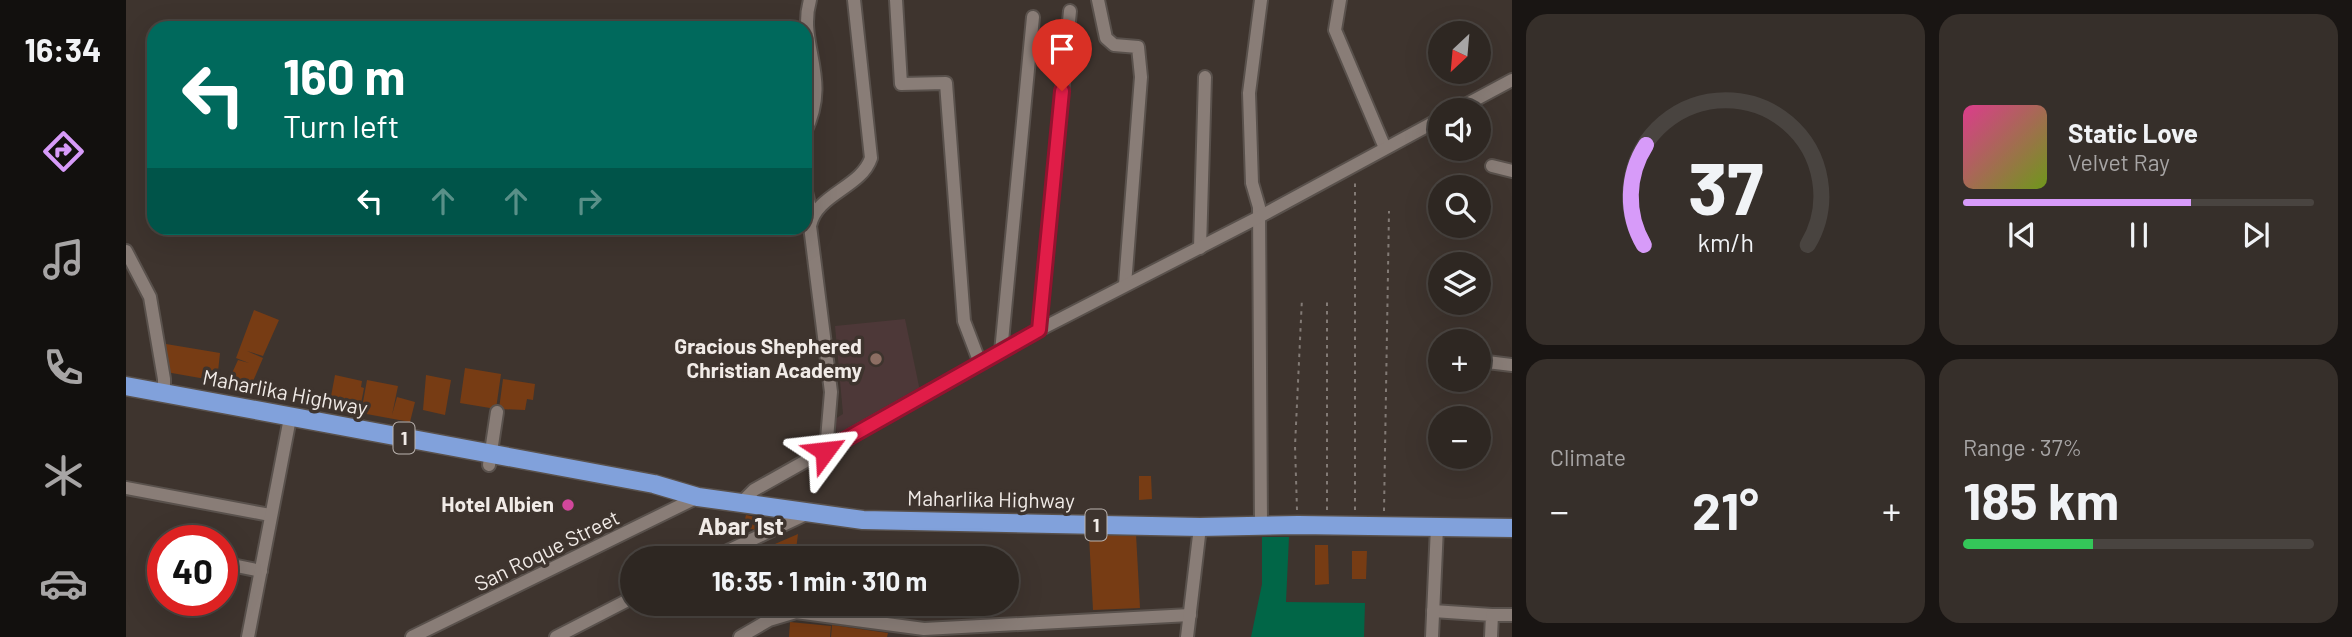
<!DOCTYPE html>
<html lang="en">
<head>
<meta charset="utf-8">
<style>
  body { margin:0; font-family:Barlow,sans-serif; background:#362f2a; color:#f1f3f6; height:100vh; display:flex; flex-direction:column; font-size:26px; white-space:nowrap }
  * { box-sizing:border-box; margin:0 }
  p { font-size:23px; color:#a7a5a5 }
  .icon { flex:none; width:38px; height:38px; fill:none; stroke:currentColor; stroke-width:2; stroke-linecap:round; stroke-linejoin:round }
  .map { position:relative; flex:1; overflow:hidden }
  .drawer { display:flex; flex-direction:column; gap:14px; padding:14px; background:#191513; width:840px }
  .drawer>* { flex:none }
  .hud { position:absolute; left:21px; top:21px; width:665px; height:214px; border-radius:21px; box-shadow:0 7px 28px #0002,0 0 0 2px #494440; background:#00695c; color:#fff; overflow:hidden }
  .needle { width:46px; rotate:206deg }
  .fabs { position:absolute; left:1302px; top:21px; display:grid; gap:14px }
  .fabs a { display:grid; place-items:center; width:63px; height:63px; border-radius:50%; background:#2e2722; box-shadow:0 7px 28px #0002,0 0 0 2px #494440; font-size:35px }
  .speed { position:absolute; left:21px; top:525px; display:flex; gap:14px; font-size:35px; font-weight:700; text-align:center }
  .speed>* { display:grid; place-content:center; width:91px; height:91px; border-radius:50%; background:#2e2722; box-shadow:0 7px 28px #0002,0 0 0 2px #494440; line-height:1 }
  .speed .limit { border:10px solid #d22; background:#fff; color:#111 }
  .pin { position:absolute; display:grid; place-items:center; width:60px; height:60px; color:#fff; margin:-72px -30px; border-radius:50% 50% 50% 0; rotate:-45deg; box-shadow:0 0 7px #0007 }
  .pin .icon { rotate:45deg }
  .me { position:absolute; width:77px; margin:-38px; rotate:60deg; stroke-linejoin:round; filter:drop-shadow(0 0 5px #0008) }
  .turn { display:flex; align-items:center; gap:24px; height:147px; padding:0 21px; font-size:32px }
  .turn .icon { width:91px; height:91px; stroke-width:2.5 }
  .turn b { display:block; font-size:49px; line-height:60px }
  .lanes { display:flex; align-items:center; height:66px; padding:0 21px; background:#0003; justify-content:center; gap:35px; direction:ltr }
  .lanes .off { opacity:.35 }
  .big { font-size:52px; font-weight:700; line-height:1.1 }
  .drawer .widget { flex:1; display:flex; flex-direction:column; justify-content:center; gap:10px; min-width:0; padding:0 24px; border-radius:21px; background:#362f2a }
  .drawer .dial { align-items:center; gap:0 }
  .dial svg { height:182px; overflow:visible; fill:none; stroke:#494440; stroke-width:7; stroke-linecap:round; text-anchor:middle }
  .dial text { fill:#f1f3f6; stroke:none }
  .song { display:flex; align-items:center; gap:21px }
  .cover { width:84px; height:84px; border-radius:10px; background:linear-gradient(135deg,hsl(330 70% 55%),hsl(80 70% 35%)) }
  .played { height:7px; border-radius:4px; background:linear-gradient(90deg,#d79bf9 65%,#494440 65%) }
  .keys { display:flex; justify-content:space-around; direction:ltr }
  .heat { display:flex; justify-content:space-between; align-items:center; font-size:38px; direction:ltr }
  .charge { height:10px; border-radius:5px; background:linear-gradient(90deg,#34c759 37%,#494440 0) }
  .drawer .tiles { flex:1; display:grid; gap:14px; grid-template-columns:repeat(2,1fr) }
  .trip { position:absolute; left:494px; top:546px; width:399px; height:70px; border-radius:35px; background:#2e2722; box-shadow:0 7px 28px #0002,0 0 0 2px #494440; font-weight:700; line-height:70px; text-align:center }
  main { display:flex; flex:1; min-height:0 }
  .dock { display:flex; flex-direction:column; width:126px; justify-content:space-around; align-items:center; background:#12100e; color:#a7a5a5 }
  .dock .icon { width:49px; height:49px }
  .dock .current { color:#d79bf9 }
  .dock b { font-size:32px; color:#f1f3f6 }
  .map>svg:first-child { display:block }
  .education { fill:#4d3838 }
  .green { fill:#016647 }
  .building { fill:#773c14 }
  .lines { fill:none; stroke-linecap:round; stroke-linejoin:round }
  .minor-casing { stroke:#59514c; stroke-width:16 }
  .highway-casing { stroke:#59514c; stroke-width:21 }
  .path { stroke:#837b76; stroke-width:2; stroke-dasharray:3.5 5; stroke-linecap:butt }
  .minor { stroke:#897d77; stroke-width:12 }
  .highway { stroke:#81a1db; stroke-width:18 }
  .route-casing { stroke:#92132f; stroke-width:18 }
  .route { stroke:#e11d48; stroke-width:12 }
  .education-dot { fill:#8d6e63; stroke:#3e342e; stroke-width:2.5 }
  .hotel-dot { fill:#d1479c; stroke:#3e342e; stroke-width:2.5 }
  .labels { text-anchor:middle; stroke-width:7; stroke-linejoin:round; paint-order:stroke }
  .shield { fill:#3e342e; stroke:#bbb4b0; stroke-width:2 }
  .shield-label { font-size:19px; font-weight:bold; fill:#f1ebe7 }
  .poi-label { font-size:21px; font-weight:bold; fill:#f1ebe7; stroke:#3e342e; text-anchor:end }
  .street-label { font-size:21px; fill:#f1ebe7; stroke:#3e342e }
  .quarter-label { font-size:24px; font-weight:bold; fill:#f1ebe7; stroke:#3e342e }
</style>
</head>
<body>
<main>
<nav class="dock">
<b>16:34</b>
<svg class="icon current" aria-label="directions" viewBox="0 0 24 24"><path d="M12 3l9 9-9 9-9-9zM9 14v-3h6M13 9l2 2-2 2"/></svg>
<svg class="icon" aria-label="music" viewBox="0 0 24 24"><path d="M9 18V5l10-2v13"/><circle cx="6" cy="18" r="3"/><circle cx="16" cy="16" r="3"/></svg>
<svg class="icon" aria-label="phone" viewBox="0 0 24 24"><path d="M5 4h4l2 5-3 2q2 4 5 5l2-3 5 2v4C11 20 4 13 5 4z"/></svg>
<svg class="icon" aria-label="climate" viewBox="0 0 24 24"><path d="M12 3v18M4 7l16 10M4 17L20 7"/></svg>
<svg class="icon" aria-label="car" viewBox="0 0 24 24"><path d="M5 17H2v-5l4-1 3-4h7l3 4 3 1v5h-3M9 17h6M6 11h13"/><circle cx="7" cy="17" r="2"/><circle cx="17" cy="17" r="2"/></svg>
</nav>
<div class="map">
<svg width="1386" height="637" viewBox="0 0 1386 637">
  <rect width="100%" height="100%" fill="#3e342e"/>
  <!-- education -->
  <path class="education" d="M779 319 794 391 711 436 709 419 717 414 709 326Z"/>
  <!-- green -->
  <path class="green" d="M1136 537H1163L1160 602 1239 603 1238 637H1125L1136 584Z"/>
  <!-- building -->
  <g class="building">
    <path d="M128 310 153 320 137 356 121 351 137 358 125 386 102 382 112 360 123 363 110 358Z"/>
    <path d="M34 343 94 353 91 381 40 372Z"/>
    <path d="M339 368 375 374 370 409 334 403Z"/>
    <path d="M209 375 236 381 235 387 238 388 233 414 203 407Z"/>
    <path d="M300 375 325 380 319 415 297 410Z"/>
    <path d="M377 379 409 384 407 400 401 399 399 410 373 409Z"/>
    <path d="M241 380 272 386 266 415 271 397 289 402 284 422 235 413Z"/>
    <path d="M1013 476H1025L1026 499 1013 500Z"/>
    <path d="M620 515 637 519 634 531 617 527Z"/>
    <path d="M672 534 669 558H648L642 547Z"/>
    <path d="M1010 534 1014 608 967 610 963 536Z"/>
    <path d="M638 544 646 558H618L617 555Z"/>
    <path d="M1189 545H1202L1203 584 1189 585Z"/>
    <path d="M1226 551H1241L1240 579H1226Z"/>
    <path d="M664 622 705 626 704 637H663Z"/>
    <path d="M706 625 762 633 761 637H705Z"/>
  </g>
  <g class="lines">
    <defs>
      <g id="minor">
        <path d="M770 0 775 84 820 83 838 321 854 363"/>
        <path d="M972 0 980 38 988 45 1012 47 1015 77 999 285"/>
        <path d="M1135 0 1123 93 1126 183 1133 207 1135 526"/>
        <path d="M1214 0 1209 30 1259 148"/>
        <path d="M1330 110 1386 80"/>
        <path d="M679 132C706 77 671 45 684 0"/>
        <path d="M1366 166 1386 171"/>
        <path d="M679 188 686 216"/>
        <path d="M1074 248 1079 77"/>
        <path d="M0 251 24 297 38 379V394"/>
        <path d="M913 330 944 11"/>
        <path d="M875 352 907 17"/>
        <path d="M1353 361 1386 365"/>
        <path d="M700 451 705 392 684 226C690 194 735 188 745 158L728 0"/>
        <path d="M363 465 371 412"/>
        <path d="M0 488 144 515"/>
        <path d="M614 504 628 490 913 330 1133 217 1314 119"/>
        <path d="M587 558 680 514"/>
        <path d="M96 563 135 571"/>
        <path d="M1307 611 1366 615 1365 637"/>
        <path d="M1366 615H1386"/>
        <path d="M122 637 164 418"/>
        <path d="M286 637 572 497"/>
        <path d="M430 637 506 598"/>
        <path d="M614 637 643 620 670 612 798 629 1064 615"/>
        <path d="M1061 637 1074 527"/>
        <path d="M1306 637 1311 527"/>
      </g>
      <path id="highway" d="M0 386 528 484 572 497 737 520 1074 527 1172 525 1386 528"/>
    </defs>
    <!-- minor casing -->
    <use href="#minor" class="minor-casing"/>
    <!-- highway casing -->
    <use href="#highway" class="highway-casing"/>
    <!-- path -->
    <g class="path">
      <path d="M1171 510 1169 446 1176 298"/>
      <path d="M1201 510V300"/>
      <path d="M1229 510V183"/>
      <path d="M1258 511 1263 211"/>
    </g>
    <!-- minor -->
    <use href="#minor" class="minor"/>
    <!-- highway -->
    <use href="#highway" class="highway"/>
  </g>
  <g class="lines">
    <defs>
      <path id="route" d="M699 451 913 330 936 91"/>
    </defs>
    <!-- route casing -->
    <use href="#route" class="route-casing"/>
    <!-- route -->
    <use href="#route" class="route"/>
  </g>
  <!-- markers -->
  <circle class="education-dot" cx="750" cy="359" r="7"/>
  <circle class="hotel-dot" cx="442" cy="505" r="7"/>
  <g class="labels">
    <!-- shield labels -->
    <g class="shield">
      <rect x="267.5" y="422.5" width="21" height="31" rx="5"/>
      <rect x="959.5" y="509.5" width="21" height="31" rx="5"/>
    </g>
    <g class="shield-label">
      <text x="278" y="445">1</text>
      <text x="970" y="532">1</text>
    </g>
    <!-- poi labels -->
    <g class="poi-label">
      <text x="736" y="354">Gracious Shephered<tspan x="736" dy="24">Christian Academy</tspan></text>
      <text x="428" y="512">Hotel Albien</text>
    </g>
    <!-- street labels -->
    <g class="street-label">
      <text transform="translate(159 393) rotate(11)" y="7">Maharlika Highway</text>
      <text transform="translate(865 500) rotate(1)" y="7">Maharlika Highway</text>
      <text transform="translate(421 551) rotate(-26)" y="7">San Roque Street</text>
    </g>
    <!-- quarter labels -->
    <g class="quarter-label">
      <text x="615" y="535">Abar 1st</text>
    </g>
  </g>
</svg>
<div class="fabs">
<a><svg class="needle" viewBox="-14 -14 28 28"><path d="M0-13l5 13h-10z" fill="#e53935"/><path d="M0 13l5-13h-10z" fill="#a7a5a5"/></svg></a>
<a><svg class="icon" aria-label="sound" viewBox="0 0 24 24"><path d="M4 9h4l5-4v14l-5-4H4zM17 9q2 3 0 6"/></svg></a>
<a><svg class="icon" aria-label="search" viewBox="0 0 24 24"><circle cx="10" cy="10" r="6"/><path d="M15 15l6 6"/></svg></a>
<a><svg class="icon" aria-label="layers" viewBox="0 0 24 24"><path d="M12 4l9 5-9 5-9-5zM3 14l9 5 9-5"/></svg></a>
<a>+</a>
<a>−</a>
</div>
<div class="speed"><div class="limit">40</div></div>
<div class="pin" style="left:936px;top:91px;background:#d93025"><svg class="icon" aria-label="arrive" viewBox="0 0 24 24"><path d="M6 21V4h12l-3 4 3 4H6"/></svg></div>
<svg class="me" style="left:699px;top:451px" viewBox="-20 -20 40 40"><path d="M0-17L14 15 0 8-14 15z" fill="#e11d48" stroke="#fff" stroke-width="4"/></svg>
<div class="trip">16:35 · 1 min · 310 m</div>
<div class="hud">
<div class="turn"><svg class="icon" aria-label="left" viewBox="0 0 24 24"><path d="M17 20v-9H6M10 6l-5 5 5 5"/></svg><div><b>160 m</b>Turn left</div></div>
<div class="lanes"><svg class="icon" aria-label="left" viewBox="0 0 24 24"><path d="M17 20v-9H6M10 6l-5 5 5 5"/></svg><svg class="icon off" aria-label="ahead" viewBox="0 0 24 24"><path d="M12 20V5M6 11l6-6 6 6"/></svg><svg class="icon off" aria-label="ahead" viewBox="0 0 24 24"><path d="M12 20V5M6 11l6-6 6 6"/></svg><svg class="icon off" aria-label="right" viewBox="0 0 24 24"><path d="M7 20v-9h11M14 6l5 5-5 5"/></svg></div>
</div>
</div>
<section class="drawer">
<div class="tiles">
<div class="widget dial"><svg viewBox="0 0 100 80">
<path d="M14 69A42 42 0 1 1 86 69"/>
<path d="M14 69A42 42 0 0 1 15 25" stroke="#d79bf9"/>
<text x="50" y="56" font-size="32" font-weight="700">37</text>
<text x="50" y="72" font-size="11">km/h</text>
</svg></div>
<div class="widget">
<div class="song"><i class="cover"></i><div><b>Static Love</b><p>Velvet Ray</p></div></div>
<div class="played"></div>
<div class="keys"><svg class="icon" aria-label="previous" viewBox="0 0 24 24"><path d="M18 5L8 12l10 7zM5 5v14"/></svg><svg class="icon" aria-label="pause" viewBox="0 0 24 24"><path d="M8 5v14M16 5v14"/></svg><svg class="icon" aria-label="next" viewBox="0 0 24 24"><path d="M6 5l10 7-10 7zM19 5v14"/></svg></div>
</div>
<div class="widget"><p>Climate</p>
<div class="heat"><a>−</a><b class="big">21°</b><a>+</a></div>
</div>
<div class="widget"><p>Range · 37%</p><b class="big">185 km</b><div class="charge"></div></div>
</div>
</section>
</main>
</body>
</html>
